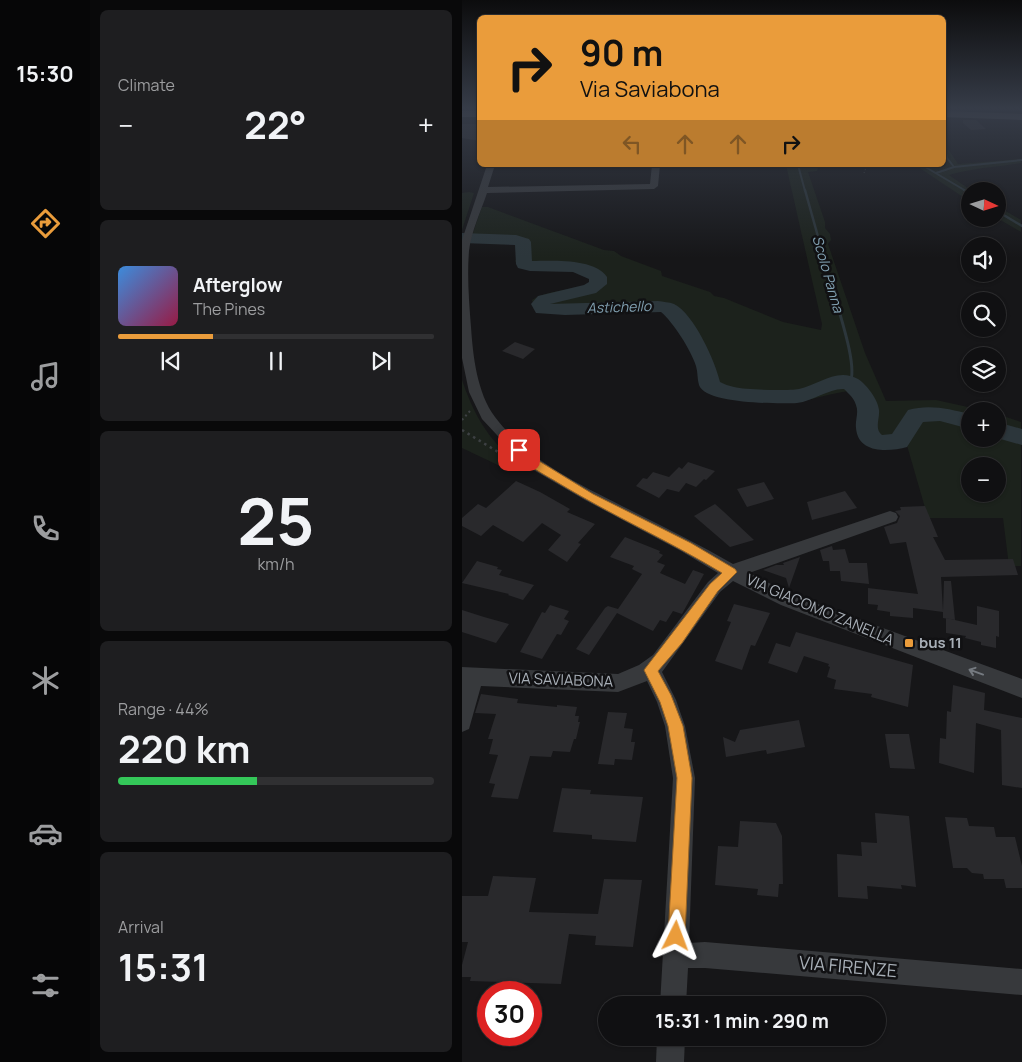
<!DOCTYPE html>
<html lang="en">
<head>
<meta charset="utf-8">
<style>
  body { margin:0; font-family:Manrope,sans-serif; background:#1e1e20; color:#f1f3f6; height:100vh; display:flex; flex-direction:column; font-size:19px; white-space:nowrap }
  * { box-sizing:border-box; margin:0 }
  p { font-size:16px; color:#9c9d9f }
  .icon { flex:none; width:28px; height:28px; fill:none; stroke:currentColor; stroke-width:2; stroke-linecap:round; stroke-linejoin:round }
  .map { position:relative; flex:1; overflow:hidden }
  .details { display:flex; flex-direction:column; gap:10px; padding:10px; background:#09090a; width:372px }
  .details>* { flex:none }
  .top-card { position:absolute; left:15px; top:15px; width:469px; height:152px; border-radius:8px; box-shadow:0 1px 4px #0004,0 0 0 1px #303032; background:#ea9c3b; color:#111; overflow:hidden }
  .needle { width:32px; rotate:94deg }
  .controls { position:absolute; left:499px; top:182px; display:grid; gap:10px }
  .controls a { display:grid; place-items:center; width:45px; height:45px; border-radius:50%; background:#101012; box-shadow:0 1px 4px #0004,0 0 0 1px #303032; font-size:25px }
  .speed { position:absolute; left:15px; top:981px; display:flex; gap:10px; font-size:25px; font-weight:700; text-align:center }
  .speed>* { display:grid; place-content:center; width:65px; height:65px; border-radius:50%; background:#101012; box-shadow:0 1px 4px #0004,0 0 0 1px #303032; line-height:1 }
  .speed .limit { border:8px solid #d22; background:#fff; color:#111 }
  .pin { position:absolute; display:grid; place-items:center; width:42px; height:42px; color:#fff; margin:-21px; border-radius:10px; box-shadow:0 2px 8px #0006 }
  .me { position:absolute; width:55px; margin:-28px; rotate:3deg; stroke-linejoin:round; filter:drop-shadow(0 0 4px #0008) }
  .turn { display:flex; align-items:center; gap:18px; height:105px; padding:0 20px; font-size:22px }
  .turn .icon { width:65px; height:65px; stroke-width:2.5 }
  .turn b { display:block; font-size:35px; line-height:42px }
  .lanes { display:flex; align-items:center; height:48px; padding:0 20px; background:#0003; justify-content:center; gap:25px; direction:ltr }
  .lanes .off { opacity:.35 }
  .big { font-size:38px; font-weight:700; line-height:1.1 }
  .details .tile { flex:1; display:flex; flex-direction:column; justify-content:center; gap:8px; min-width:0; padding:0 18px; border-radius:8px; background:#1e1e20 }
  .details .dial { align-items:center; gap:0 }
  .dial b { font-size:65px; line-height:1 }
  .song { display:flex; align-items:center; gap:15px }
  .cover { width:60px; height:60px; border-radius:8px; background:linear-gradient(135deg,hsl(210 70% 55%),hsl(340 70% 35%)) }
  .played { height:5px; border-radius:2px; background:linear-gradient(90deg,#ea9c3b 30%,#303032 30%) }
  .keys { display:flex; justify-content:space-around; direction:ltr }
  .heat { display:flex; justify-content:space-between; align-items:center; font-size:28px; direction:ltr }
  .charge { height:8px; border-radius:4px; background:linear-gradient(90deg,#34c759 44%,#303032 0) }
  .trip { position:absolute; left:136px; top:996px; width:288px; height:50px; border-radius:25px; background:#101012; box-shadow:0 1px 4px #0004,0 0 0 1px #303032; font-weight:700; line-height:50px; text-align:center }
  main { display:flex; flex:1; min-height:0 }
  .menu { display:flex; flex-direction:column; width:90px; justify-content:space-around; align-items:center; background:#060607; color:#9c9d9f }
  .menu .icon { width:35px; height:35px }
  .menu .current { color:#ea9c3b }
  .menu b { font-size:22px; color:#f1f3f6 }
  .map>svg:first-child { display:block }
  .green { fill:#1c221c; fill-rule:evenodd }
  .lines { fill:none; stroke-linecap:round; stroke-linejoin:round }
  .stream-far2 { stroke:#2c363b; stroke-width:2 }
  .stream-far1 { stroke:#2c363b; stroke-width:2.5 }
  .stream { stroke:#2c363b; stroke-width:3 }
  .river { fill:#2c363b; fill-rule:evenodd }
  .building { fill:#29292c }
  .path-far2 { stroke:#3d4043; stroke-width:1; stroke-dasharray:1 2; stroke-linecap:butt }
  .path-far1 { stroke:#3d4043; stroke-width:2; stroke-dasharray:2 3; stroke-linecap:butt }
  .path { stroke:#3d4043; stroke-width:2.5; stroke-dasharray:2.5 4; stroke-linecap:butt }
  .minor { fill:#37393c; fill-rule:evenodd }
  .major { fill:#53565b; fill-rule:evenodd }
  .oneway { stroke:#757a80 }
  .route { fill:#ea9c3b; stroke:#986526 }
  .poi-dot { fill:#ea9c3b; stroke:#111113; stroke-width:2 }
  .labels { text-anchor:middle; stroke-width:5; stroke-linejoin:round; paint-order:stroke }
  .far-water-label { font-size:14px; font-style:italic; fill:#81a0b1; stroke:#111113 }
  .street-label { font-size:15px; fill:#a8afb7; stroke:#111113 }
  .poi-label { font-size:15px; font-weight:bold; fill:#a8afb7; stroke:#111113; text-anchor:start }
  .near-street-label { font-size:18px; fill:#a8afb7; stroke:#111113 }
</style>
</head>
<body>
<main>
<nav class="menu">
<b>15:30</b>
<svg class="icon current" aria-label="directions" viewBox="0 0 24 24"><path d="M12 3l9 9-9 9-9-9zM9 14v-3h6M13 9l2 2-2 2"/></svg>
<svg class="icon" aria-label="music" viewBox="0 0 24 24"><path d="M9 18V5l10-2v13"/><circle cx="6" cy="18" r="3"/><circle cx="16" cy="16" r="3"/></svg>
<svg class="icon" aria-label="phone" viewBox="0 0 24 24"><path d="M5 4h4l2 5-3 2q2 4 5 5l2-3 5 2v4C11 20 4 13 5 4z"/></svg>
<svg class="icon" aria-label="climate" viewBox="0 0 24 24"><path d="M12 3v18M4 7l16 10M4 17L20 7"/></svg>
<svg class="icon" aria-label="car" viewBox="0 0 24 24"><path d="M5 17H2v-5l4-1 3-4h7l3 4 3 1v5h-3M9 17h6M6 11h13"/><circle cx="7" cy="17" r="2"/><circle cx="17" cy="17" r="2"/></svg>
<svg class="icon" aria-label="filters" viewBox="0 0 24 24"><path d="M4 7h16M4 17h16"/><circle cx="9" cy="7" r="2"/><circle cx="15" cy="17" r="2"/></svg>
</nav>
<section class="details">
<div class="tile"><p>Climate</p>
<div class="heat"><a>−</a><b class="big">22°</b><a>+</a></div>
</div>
<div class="tile">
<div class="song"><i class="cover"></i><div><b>Afterglow</b><p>The Pines</p></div></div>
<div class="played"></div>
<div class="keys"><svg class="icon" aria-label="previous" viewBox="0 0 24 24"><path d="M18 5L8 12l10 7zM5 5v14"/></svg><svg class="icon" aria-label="pause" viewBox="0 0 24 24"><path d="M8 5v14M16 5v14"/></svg><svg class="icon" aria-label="next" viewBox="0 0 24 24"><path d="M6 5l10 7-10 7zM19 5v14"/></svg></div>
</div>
<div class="tile dial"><b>25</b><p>km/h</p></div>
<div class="tile"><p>Range · 44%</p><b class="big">220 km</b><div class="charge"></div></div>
<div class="tile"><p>Arrival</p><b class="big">15:31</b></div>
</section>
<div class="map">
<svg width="560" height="1062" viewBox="0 0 560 1062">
  <rect width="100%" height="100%" fill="#161618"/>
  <!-- green -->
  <g class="green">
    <path d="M483 150H487L496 164 559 159V163C535 167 510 168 487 175L510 191H508L507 201 453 165H472L477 168 483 166 485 161 481 153Z"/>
    <path d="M324 165H347V167L356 168 355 171 346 172 363 222V228L368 234 369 240 366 244 403 353 424 401 474 400 524 411H508V439H535V414L559 422V566H547L541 518H466L444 442 405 445 392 398 387 391C370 393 354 399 337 401 307 405 268 402 242 386 238 360 227 320 200 309L91 313 80 311 72 307 70 300C89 287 119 293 134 279 107 267 88 267 60 268L53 261 57 255 56 246 49 242 8 241 20 207H26L142 250 152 251 159 256 199 271 200 276 248 292 252 296 262 298 321 322 359 330 360 324ZM508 466H535V494H508Z"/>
    <path d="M7 192 12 193 0 230V193Z"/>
    <path d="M535 206 559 220V232L535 218Z"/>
    <path d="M0 380C11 412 22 432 46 456L38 466 0 448Z"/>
  </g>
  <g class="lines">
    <!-- stream-far2 -->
    <g class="stream-far2">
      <path d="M481 140 485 158 492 167"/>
      <path d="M336 165 343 191"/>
      <path d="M460 165 504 191"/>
      <path d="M474 173 492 167 560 160"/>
    </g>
    <!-- stream-far1 -->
    <g class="stream-far1">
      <path d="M343 190 372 294"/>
      <path d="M502 190 508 194"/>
      <path d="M535 211 560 226"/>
    </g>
    <!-- stream -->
    <path class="stream" d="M372 293C377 313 396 366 388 383"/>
    <!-- river -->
    <g class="river">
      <path d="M0 233 54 235 67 239 69 242 70 261C90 261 132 258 145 277V284L134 293 88 304 196 301C201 302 207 302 212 304 232 314 253 361 258 382 262 384 267 386 272 387 285 390 325 391 337 389 356 385 375 367 396 379 404 384 416 399 417 410 418 418 412 429 420 435L430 434 446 410C468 404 487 409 508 414V429L478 421 461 422 445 447C427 452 396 454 394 428 393 420 397 413 394 405 392 398 387 394 382 389 368 388 351 401 335 403 317 404 243 404 237 385 235 379 236 372 234 366 229 350 211 322 199 312L103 315 74 313 69 304 76 296 122 285 127 282V279L111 272 68 271 56 268 54 264 53 245 0 243Z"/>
      <path d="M535 422 560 429V445L535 438Z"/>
    </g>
  </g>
  <!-- building -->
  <g class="building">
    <path d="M501 120H514L524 129 509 130 501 123Z"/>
    <path d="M0 124H18V141L0 138Z"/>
    <path d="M53 342 73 349 61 359 40 351Z"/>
    <path d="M226 462 253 471 244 480 242 479 234 487 224 483 217 492 205 489 197 498 174 486 181 478 185 479 191 472 207 477 217 467 220 469Z"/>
    <path d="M54 481 78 492 108 509 105 512 133 524 116 543 119 544 105 562 86 550 99 535 80 523 61 542 31 525 19 536 0 526V518L16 504 24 508Z"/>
    <path d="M302 482 312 499 285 507 275 489Z"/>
    <path d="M383 491 395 508 350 520 345 502Z"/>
    <path d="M253 504 262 512 292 540 268 547 232 516Z"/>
    <path d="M463 506 476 537H471L483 560 551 559 556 575 479 577 481 611 482 581H489L493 620 481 618V612L451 608V618L428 616V612L415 610 416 605 406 604V588L456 594 444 542 428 544 422 527 435 523 438 516 433 511 439 510 438 507Z"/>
    <path d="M163 537 198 551 197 553 201 555 195 562 203 565 198 573 223 584 231 570 242 574 220 614 211 611 204 622 198 620 191 631 155 613 127 655 114 649 143 608 146 606 156 609 180 574 170 569 172 566 148 557Z"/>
    <path d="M370 546 371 550 383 549 387 563H405L407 584 379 581 378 571H368L367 561H361L358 550Z"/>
    <path d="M338 557 327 588 324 578 301 570 314 565H322L321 563Z"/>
    <path d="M15 561 36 567 35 569 40 570 37 575 72 585 61 600 46 595 47 594 0 583Z"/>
    <path d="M272 604 308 613 293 646 289 645 280 670 253 661 269 622 265 621Z"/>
    <path d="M88 605 107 611 102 619 107 621 99 635 95 634 80 659 58 652 80 612 83 613Z"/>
    <path d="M515 606 537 611V637L534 636V648L519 645V642L503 638 504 636 484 633V618L515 625Z"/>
    <path d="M0 610 22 617 47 624 34 643 0 632Z"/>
    <path d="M334 632 451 665 446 707 409 697 410 694 372 689 374 680 365 677 368 667 366 666 367 664 342 656 335 673 306 663 314 643 328 647Z"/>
    <path d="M491 685 523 693 522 710 560 718V788L540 785 539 730 514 723 512 773 477 763 478 738 484 739 485 711 489 712Z"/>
    <path d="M19 694 56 699 55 703 95 707V705L115 707 113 716H117L116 722H118L114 739H112L108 752 91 751 89 757 68 756 56 799 29 797 33 784 27 783 36 755 27 754 31 739H26L34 714 13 713Z"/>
    <path d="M146 712 165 713 162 728 171 729 169 742H173L170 760 153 759 152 765 136 764Z"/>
    <path d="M337 720 343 747 305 754 304 750 264 757 261 737 273 742 278 730Z"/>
    <path d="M423 734H447L453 769 428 768Z"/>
    <path d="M100 788 129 790 128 794 181 797 174 842 130 839V835L91 832Z"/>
    <path d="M413 813 447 816 454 887 439 885 440 889 405 886 406 899 376 897 375 854 400 856 399 842 415 843Z"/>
    <path d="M483 817 505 818 507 826 532 827 534 837H553L560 866V888H544L542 879H522L521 874 510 873 505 868H491Z"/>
    <path d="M278 821 314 823 320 836 321 884H317L316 897 295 895 296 889 253 885 256 846 276 847Z"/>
    <path d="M31 876 74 878 67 912 136 914 142 879 180 880 171 947 133 945 134 936 107 934 99 984 8 981 9 977H0V965L6 942H0V896H26Z"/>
  </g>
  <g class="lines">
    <!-- path-far2 -->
    <path class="path-far2" d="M402 173 405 165"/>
    <!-- path-far1 -->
    <path class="path-far1" d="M0 420 8 411"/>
    <!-- path -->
    <path class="path" d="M0 430 46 458"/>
    <!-- minor -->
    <g class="minor">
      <path d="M25 165H33L26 187 188 184 190 165H198L196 186 192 189 25 193C19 211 9 232 7 251 5 276 7 302 9 327 11 356 15 393 33 417 67 462 121 486 170 511 204 528 238 545 271 564L422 513 428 511 434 513 436 517 434 521 287 573 331 595 560 679V698L319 605 271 581 258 592 200 672 214 700 223 726 233 778 227 943 243 942 560 969V995L243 968H226L224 1005H198L211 778 203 726 195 702 185 681 156 692 19 686 7 729 0 732V667L156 674 177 665 191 655 246 582 256 573 219 551 123 500 63 465 20 419 7 392 0 358V240Z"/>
      <path d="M195 1038H223L222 1062H194Z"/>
    </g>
    <!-- major -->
    <g class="major">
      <rect x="0" y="111" width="18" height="6"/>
      <path d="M481 111 560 114V120L481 117Z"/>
    </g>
  </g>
  <!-- one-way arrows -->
  <defs><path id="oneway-shaft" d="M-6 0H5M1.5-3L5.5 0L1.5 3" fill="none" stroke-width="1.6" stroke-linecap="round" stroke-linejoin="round" transform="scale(1.25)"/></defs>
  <use class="oneway" href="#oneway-shaft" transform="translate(514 672) rotate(-160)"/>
  <!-- sky -->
  <linearGradient id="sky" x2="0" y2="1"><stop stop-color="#0c0c0d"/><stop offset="0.42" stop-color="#363c48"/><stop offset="1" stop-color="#363c48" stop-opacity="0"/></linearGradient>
  <rect width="560" height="258" fill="url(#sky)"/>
  <!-- route -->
  <path class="route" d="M57 446 61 447 72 458 131 494 229 543 273 569 275 572 256 591 220 643 196 671 209 695 221 726 230 778 223 936 221 942 214 945 208 942 206 936 215 778 206 726 198 702 182 670 248 584 260 573C207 541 151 516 98 484 82 474 63 466 52 450Z"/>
  <!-- markers -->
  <rect class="poi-dot" x="442" y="638" width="10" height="10" rx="2.5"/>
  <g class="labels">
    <!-- far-water labels -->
    <g class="far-water-label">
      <text transform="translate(366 274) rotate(74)" y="5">Scolo Panna</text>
      <text transform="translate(157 307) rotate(-2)" y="5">Astichello</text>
    </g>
    <!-- street labels -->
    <g class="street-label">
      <text transform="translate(358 610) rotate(23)" y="5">VIA GIACOMO ZANELLA</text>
      <text transform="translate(99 680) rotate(2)" y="5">VIA SAVIABONA</text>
    </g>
    <!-- poi labels -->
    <g class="poi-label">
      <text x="457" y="648">bus 11</text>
    </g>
    <!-- near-street labels -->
    <g class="near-street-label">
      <text transform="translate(386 967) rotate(5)" y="6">VIA FIRENZE</text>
    </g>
  </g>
</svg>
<div class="controls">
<a><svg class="needle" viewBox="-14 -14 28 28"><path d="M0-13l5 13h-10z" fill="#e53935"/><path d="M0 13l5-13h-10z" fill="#9c9d9f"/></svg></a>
<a><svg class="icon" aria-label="sound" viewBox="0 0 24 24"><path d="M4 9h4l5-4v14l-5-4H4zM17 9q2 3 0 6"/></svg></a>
<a><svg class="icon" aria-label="search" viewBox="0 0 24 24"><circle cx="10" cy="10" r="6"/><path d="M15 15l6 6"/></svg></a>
<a><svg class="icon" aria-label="layers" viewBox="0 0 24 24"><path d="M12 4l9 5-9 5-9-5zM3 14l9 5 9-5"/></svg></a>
<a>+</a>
<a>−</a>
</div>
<div class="speed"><div class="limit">30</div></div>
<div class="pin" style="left:57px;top:450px;background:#d93025"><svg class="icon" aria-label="arrive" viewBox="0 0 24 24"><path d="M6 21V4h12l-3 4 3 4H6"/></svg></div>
<svg class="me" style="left:214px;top:936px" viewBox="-20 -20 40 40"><path d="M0-17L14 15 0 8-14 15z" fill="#ea9c3b" stroke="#fff" stroke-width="4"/></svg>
<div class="trip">15:31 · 1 min · 290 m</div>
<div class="top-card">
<div class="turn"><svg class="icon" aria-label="right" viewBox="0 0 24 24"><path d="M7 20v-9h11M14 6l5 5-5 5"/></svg><div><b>90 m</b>Via Saviabona</div></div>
<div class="lanes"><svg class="icon off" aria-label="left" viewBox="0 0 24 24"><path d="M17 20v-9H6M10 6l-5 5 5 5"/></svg><svg class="icon off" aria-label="ahead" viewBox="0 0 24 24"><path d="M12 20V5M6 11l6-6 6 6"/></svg><svg class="icon off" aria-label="ahead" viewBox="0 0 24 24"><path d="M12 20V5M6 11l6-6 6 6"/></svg><svg class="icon" aria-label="right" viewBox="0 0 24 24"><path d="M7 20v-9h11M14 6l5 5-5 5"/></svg></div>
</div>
</div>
</main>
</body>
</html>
